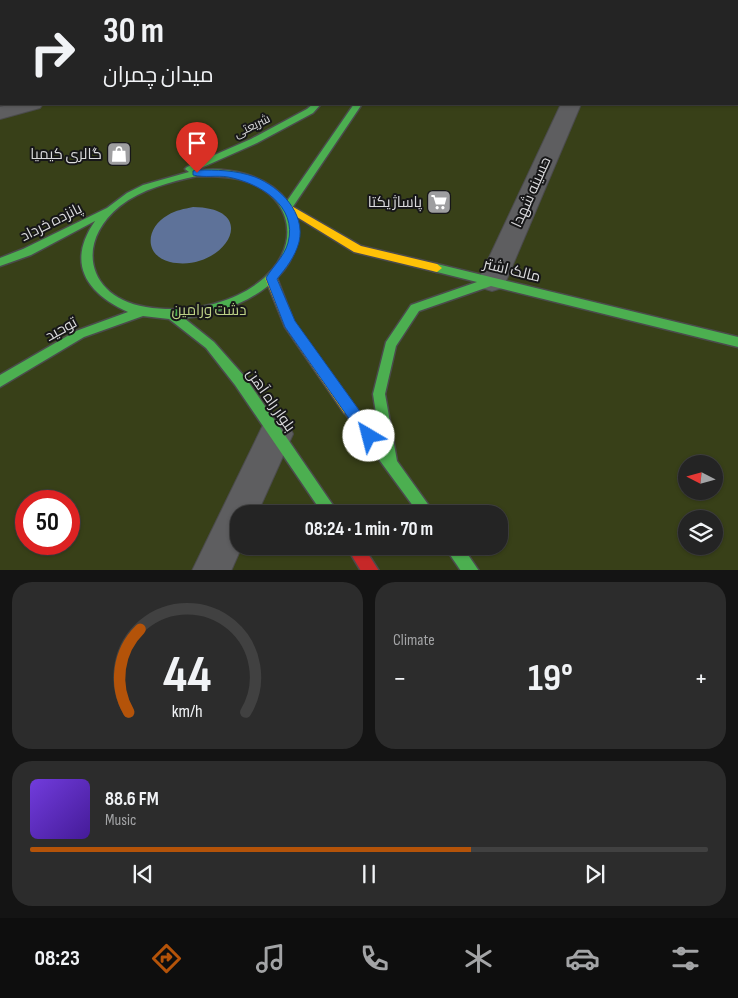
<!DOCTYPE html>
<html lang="en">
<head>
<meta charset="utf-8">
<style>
  body { margin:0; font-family:"Sofia Sans Condensed",Cairo,sans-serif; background:#2c2c2c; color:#f1f3f6; height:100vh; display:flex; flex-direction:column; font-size:19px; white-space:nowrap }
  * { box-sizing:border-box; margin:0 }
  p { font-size:16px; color:#a3a4a6 }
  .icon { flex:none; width:28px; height:28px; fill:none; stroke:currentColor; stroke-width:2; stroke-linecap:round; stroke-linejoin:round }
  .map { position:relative; height:570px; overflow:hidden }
  .sheet { display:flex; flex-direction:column; gap:12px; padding:12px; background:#141414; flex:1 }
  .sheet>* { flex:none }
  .top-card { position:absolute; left:0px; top:0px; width:739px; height:105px; box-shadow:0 1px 4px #0004,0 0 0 1px #414141; background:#242424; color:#f1f3f6; overflow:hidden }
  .needle { width:32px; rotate:276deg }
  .tools { position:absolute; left:678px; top:455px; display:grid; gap:10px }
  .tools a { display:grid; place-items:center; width:45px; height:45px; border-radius:50%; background:#242424; box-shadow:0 1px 4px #0004,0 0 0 1px #414141; font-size:25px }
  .speed { position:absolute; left:15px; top:490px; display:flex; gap:10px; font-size:25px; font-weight:700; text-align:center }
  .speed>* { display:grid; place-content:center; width:65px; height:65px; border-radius:50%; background:#242424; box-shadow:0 1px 4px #0004,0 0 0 1px #414141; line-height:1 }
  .speed .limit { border:8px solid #d22; background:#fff; color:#111 }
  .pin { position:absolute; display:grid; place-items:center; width:42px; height:42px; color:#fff; margin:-51px -21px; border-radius:50% 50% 50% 0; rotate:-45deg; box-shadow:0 0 5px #0007 }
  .pin .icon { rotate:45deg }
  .me { position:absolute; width:55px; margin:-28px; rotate:323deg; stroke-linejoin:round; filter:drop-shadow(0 0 4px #0008) }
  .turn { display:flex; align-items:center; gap:18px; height:105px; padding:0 20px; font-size:22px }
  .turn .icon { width:65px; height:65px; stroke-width:2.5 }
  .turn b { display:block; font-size:35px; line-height:42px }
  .big { font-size:38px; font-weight:700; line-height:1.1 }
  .sheet .widget { flex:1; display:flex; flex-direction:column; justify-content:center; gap:8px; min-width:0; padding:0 18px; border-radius:20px; background:#2c2c2c }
  .sheet .dial { align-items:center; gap:0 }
  .dial svg { height:130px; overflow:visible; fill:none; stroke:#414141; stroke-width:7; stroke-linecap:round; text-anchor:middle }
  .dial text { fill:#f1f3f6; stroke:none }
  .song { display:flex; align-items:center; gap:15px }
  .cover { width:60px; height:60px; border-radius:8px; background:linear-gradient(135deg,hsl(260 70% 55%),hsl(260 70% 35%)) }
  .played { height:5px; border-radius:2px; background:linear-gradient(90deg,#b45309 65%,#414141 65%) }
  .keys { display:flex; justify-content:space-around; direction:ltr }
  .heat { display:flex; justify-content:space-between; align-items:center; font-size:28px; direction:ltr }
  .sheet .tiles { flex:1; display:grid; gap:12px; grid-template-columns:1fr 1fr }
  .widget:last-child { grid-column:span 2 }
  .trip { position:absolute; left:230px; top:505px; width:278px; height:50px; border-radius:20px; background:#242424; box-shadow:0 1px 4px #0004,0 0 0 1px #414141; font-weight:700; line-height:50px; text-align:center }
  .menu { display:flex; height:80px; justify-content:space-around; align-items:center; background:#0e0e0e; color:#a3a4a6 }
  .menu .icon { width:35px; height:35px }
  .menu .selected { color:#b45309 }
  .menu b { font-size:22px; color:#f1f3f6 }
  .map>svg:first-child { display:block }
  .green { fill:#384018; fill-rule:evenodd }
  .water { fill:#5e7299 }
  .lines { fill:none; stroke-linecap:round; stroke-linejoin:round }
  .lane-casing { stroke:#4b4b4c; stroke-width:3 }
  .street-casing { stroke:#4b4b4c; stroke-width:2 }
  .fast-casing { stroke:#4b4b4c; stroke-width:3 }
  .slow-casing { stroke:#4b4b4c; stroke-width:3 }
  .jam-casing { stroke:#4b4b4c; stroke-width:3 }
  .lane { fill:#5e5e60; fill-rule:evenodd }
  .street { fill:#5e5e60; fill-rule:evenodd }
  .fast { fill:#4caf50; fill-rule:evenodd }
  .slow { fill:#ffc107; fill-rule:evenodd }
  .jam { fill:#c62828; fill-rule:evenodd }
  .route { fill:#1a73e8; stroke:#114b97 }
  .labels { text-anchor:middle; stroke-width:4; stroke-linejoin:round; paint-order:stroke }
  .far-street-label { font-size:12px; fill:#dadadc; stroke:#171718 }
  .poi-label { font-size:15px; fill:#dadadc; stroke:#171718; text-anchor:end }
  .street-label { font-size:15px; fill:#dadadc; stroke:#171718 }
  .park-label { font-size:15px; fill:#bdd186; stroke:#171718 }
</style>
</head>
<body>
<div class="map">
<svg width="738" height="571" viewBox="0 0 738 571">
  <rect width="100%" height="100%" fill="#303030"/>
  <!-- green -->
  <path class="green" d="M0 0H738V570H0ZM1 1H738V104H1ZM686 464H714V491H686ZM26 501H69V544H26ZM239 514H499V546H239ZM686 519H714V546H686Z"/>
  <!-- water -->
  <path class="water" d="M193 207C265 208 222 274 170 262 143 255 146 227 168 215 176 210 184 209 193 207Z"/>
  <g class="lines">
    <defs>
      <rect id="lane" x="611" y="0" width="12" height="1"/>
      <g id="street">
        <path d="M53 0H69L70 1H54Z"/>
        <path d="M271 0H287L288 1H272Z"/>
        <path d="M341 0H357L358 1H342Z"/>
        <path d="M11 104H43L40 108 0 119V107Z"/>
        <path d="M561 104H581L506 281 502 288 492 291 482 288 478 281Z"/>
        <path d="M276 419 288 423 293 434 257 514H239V546H242L231 571H192L264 423Z"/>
      </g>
      <g id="fast">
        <path d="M313 104H321L313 113 257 143 194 171C226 166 267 174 287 201L354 104H362L292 208C319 273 237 314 184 318L214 342 245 377 339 514H323L235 385 206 348 169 319 143 316 84 337 0 387V375L76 331 128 312C86 293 66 263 95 221L31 255 0 266V258L23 249 107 208 127 193 143 185 189 172 185 169 187 167 251 139 307 109ZM197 176C212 176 228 176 242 180 286 192 302 235 272 270 242 304 188 314 146 307 88 298 74 243 120 206 142 189 170 182 197 176Z"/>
        <path d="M437 264 738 337V347L491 286 419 311 396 346 385 394 397 461 435 514H419L342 409 344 405 349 403 354 405 380 439 373 394 386 342 411 305 477 282 433 271 432 268 433 265Z"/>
        <path d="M444 546H462L479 571H461Z"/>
      </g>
      <g id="slow">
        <path d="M288 204 361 246 437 264 442 268 437 272 354 252 284 209 283 207Z"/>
        <path d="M271 274 277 278 294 322 354 405 356 409 354 413 349 415 344 413 285 327 265 278Z"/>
      </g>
      <path id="jam" d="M346 546H363L379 571H361Z"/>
    </defs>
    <!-- lane casing -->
    <use href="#lane" class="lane-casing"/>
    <!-- street casing -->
    <use href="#street" class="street-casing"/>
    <!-- fast casing -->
    <use href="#fast" class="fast-casing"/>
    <!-- slow casing -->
    <use href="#slow" class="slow-casing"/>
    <!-- jam casing -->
    <use href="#jam" class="jam-casing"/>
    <!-- lane -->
    <use href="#lane" class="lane"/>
    <!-- street -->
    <use href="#street" class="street"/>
    <!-- fast -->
    <use href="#fast" class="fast"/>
    <!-- slow -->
    <use href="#slow" class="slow"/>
    <!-- jam -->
    <use href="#jam" class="jam"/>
  </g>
  <!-- route -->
  <path class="route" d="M197 170C216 170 236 170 255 177 280 187 306 213 299 242 295 257 286 268 277 279L295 321 374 431 376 436 374 440 369 442 364 440 285 327 266 278C273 266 284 257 288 243 298 205 259 183 228 177 217 175 205 178 193 175V171Z"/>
  <!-- icons -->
  <defs>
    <symbol id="shop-square" viewBox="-11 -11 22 22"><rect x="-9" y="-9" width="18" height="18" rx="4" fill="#9e9ea0" stroke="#171718"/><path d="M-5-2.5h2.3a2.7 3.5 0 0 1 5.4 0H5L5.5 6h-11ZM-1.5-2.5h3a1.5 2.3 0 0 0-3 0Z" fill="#fff"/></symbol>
    <symbol id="supermarket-square" viewBox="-11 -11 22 22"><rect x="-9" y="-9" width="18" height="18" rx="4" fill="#9e9ea0" stroke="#171718"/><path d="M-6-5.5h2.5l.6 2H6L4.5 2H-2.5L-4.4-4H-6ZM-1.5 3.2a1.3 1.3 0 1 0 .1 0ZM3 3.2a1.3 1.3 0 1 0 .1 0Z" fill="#fff"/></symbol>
  </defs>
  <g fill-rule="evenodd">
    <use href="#shop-square" x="105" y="140" width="28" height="28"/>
    <use href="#supermarket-square" x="425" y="188" width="28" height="28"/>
  </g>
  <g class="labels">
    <!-- far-street labels -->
    <g class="far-street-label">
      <text transform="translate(252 126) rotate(-26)" y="4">شریعتی</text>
    </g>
    <!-- poi labels -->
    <g class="poi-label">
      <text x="102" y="159">گالری کیمیا</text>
      <text x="422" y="207">پاساژ یکتا</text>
    </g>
    <!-- street labels -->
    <g class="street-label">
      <text transform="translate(531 192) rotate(-66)" y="5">حسینه شهدا</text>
      <text transform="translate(51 222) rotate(-27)" y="5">پانزده خرداد</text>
      <text transform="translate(512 270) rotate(14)" y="5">مالک اشتر</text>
      <text transform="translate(61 329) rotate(-29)" y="5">توحید</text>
      <text transform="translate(271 400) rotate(55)" y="5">بلوار راه آهن</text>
    </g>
    <!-- park labels -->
    <g class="park-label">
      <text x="209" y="315">دشت ورامین</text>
    </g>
  </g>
</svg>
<div class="tools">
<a><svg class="needle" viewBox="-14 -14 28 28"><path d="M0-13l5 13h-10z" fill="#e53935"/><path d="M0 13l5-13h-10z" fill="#a3a4a6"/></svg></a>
<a><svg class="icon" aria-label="layers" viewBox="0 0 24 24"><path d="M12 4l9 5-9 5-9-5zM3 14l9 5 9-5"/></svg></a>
</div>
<div class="speed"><div class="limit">50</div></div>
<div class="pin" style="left:197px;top:173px;background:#d93025"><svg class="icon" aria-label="arrive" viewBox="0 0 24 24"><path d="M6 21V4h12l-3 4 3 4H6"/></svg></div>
<svg class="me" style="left:369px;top:436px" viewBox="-20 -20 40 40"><circle r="19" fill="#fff"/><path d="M0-13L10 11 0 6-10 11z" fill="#1a73e8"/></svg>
<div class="trip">08:24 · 1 min · 70 m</div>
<div class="top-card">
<div class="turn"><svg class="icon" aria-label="right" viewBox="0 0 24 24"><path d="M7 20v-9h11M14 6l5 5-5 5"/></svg><div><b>30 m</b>میدان چمران</div></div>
</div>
</div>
<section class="sheet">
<div class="tiles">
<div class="widget dial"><svg viewBox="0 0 100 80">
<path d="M14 69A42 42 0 1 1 86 69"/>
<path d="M14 69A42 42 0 0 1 21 18" stroke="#b45309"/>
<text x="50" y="56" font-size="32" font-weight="700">44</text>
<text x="50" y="72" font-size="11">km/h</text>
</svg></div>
<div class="widget"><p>Climate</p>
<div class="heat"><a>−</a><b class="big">19°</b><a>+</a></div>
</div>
<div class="widget">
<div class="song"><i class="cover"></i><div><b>88.6 FM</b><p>Music</p></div></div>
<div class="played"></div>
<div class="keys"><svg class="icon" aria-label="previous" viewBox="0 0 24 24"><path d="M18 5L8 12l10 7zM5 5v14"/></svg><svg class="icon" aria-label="pause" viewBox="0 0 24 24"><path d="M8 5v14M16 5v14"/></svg><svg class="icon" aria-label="next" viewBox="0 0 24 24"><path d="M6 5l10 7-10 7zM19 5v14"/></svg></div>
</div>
</div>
</section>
<nav class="menu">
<b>08:23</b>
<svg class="icon selected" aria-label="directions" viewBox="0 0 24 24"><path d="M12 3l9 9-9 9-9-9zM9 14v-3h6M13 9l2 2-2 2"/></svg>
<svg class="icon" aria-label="music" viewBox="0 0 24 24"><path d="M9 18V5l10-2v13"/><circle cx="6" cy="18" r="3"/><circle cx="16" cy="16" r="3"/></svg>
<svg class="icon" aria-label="phone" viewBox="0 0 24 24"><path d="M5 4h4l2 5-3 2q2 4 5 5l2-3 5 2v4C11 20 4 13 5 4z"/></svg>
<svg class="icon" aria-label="climate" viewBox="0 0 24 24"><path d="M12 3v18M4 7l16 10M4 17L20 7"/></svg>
<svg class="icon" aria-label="car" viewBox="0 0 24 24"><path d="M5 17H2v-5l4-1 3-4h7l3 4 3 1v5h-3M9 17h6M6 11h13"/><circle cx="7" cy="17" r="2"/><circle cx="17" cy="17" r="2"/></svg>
<svg class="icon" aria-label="filters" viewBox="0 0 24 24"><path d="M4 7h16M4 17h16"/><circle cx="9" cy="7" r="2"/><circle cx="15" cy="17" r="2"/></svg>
</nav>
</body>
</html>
